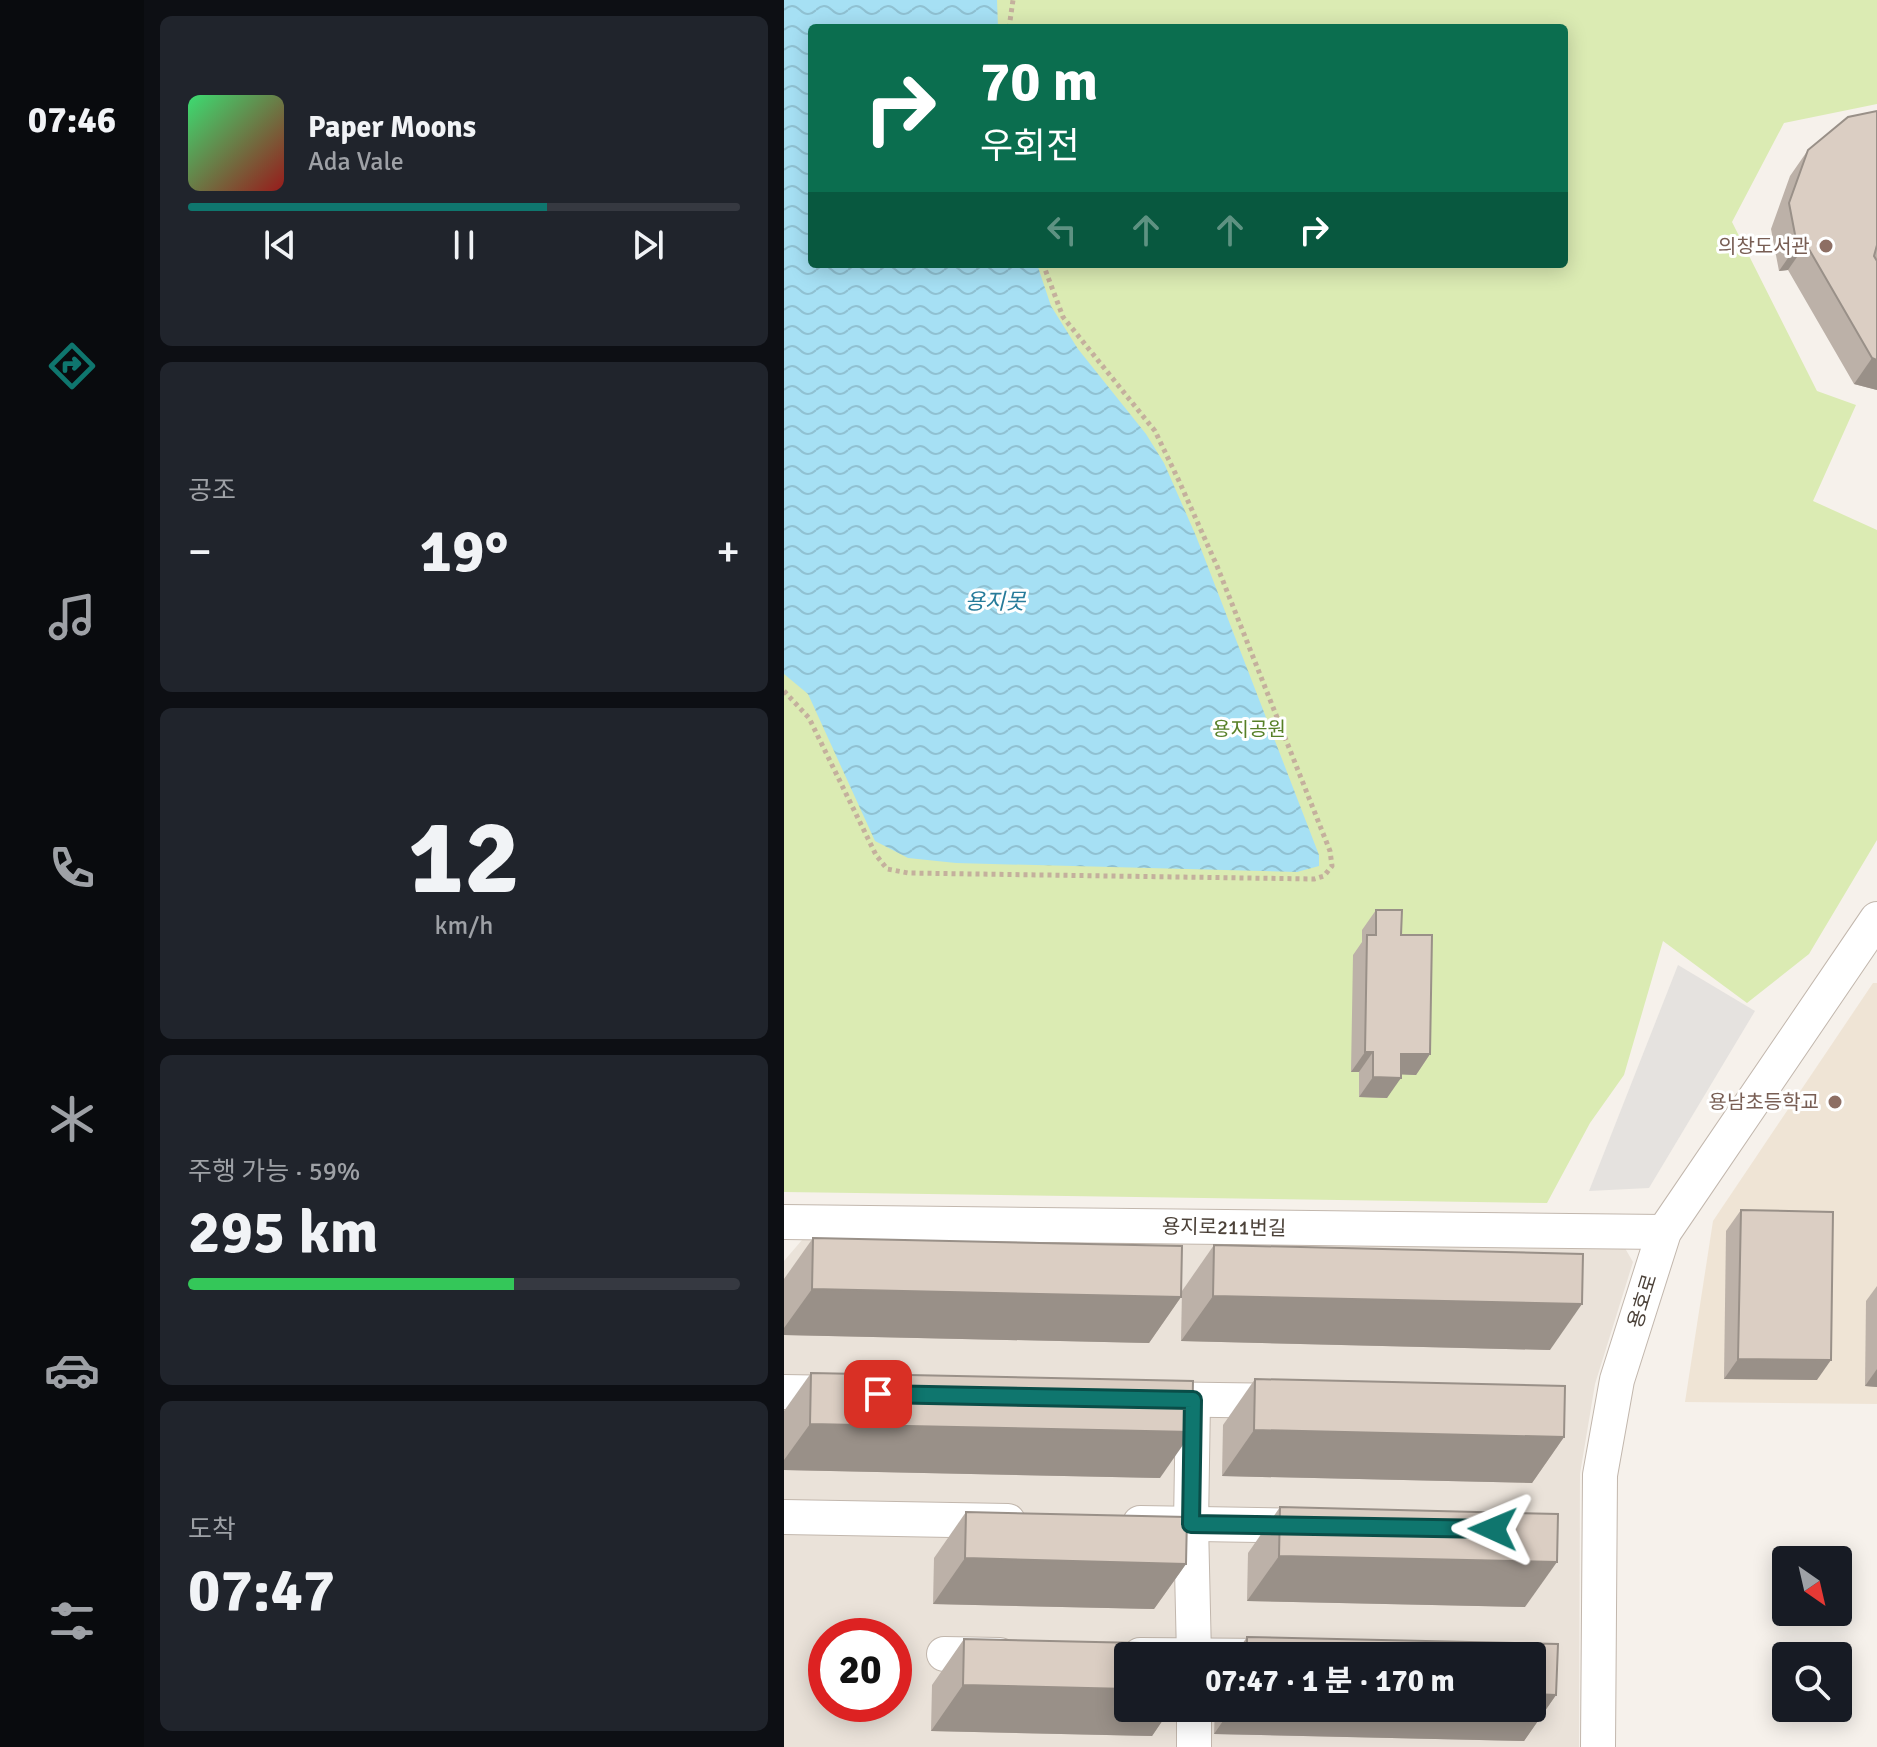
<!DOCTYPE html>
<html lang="ko">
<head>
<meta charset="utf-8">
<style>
  body { margin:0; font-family:Signika,"Noto Sans KR",sans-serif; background:#20242c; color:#f1f3f6; height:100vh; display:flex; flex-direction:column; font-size:30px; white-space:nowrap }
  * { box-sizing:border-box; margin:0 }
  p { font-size:26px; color:#9ea1a6 }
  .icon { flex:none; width:44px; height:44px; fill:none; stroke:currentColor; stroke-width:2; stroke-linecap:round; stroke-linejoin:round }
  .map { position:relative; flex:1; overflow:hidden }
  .sheet { display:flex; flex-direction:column; gap:16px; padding:16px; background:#0d0f14; width:640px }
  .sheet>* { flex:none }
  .hud { position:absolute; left:24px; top:24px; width:760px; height:244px; border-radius:8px; box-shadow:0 4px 20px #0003; background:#0b6e4f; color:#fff; overflow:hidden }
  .needle { width:52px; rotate:146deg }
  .tools { position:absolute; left:988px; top:1546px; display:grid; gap:16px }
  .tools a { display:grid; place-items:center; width:80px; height:80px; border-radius:8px; background:#171b24; box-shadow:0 4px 20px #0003; font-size:40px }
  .speed { position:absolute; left:24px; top:1618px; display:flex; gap:16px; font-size:40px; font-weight:700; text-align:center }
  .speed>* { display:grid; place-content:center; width:104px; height:104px; border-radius:50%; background:#171b24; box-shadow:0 4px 20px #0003; line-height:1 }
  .speed .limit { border:12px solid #d22; background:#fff; color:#111 }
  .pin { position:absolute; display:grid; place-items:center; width:68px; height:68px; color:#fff; margin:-34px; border-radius:16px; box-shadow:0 4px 12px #0006 }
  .me { position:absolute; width:88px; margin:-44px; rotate:271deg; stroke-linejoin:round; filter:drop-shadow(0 0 6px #0008) }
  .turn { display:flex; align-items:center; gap:28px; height:168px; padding:0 40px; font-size:36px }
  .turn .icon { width:104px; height:104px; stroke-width:2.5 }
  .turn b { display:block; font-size:56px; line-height:68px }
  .lanes { display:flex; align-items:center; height:76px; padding:0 40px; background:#0003; justify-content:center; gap:40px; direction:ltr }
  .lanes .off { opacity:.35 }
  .big { font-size:60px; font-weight:700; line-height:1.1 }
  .sheet .tile { flex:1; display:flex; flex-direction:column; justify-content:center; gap:12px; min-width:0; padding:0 28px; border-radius:12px; background:#20242c }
  .sheet .dial { align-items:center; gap:0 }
  .dial b { font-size:104px; line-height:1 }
  .song { display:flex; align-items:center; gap:24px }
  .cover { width:96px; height:96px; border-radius:12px; background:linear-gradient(135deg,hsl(140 70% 55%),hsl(0 70% 35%)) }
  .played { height:8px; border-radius:4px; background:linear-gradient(90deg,#0f766e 65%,#363941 65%) }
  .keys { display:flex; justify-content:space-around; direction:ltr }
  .heat { display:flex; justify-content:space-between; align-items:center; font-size:44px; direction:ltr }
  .charge { height:12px; border-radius:6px; background:linear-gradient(90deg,#34c759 59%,#363941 0) }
  .trip { position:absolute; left:330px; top:1642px; width:432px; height:80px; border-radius:8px; background:#171b24; box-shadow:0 4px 20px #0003; font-weight:700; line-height:80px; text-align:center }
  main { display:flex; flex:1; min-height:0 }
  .dock { display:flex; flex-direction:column; width:144px; justify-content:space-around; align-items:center; background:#090b0e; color:#9ea1a6 }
  .dock .icon { width:56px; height:56px }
  .dock .active { color:#0f766e }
  .dock b { font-size:36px; color:#f1f3f6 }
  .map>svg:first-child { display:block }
  .residential { fill:#eae2d9; fill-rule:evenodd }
  .education { fill:#efe4d5 }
  .park { fill:#dbebb3; fill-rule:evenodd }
  .parking { fill:#e5e2df }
  .water { fill:url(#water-waves) }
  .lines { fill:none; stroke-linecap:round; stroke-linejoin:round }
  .minor-casing { stroke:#c2b7ad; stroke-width:36 }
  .path { stroke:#c4b09d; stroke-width:5; stroke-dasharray:4 4; stroke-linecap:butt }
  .minor { stroke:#fff; stroke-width:34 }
  .wall { fill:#bcb1a8 }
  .shaded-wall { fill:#999088 }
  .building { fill:#dbcec3; stroke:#999088; stroke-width:2 }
  .route-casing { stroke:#0a4d48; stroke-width:20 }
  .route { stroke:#0f766e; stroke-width:14 }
  .education-dot { fill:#8d6e63; stroke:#fff; stroke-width:3 }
  .labels { text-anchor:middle; stroke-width:6; stroke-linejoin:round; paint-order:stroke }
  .education-label { font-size:20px; fill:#785e54; stroke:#fff; text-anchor:end }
  .park-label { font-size:20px; fill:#578028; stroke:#fff }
  .street-label { font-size:20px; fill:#4b4138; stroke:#fff }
  .water-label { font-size:22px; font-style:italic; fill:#267b9a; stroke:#fff }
</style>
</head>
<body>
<main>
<nav class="dock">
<b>07:46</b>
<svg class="icon active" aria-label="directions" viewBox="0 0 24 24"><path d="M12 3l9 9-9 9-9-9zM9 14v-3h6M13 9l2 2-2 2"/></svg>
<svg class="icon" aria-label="music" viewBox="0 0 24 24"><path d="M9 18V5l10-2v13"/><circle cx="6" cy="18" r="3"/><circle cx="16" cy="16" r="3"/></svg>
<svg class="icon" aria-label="phone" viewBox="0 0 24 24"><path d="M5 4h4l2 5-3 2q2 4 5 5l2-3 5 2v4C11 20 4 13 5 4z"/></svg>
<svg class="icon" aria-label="climate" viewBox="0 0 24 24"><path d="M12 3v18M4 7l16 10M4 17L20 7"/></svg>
<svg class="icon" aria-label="car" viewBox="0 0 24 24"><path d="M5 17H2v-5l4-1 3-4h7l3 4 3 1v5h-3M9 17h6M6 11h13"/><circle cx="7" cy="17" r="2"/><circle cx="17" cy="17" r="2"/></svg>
<svg class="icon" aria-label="filters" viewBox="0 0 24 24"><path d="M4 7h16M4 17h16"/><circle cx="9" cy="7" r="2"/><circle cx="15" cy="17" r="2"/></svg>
</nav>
<section class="sheet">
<div class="tile">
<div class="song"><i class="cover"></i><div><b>Paper Moons</b><p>Ada Vale</p></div></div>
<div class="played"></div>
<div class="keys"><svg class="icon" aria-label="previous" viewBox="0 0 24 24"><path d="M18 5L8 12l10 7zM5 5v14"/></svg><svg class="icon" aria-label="pause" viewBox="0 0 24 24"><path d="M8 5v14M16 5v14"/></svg><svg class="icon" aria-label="next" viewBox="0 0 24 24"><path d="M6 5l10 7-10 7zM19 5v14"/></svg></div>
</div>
<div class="tile"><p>공조</p>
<div class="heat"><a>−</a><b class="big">19°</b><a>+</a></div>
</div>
<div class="tile dial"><b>12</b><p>km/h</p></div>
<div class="tile"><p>주행 가능 · 59%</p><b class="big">295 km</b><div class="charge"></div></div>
<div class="tile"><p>도착</p><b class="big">07:47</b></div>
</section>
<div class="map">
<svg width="1093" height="1747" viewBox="0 0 1093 1747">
  <defs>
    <pattern id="water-waves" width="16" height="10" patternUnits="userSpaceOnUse" patternTransform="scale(2)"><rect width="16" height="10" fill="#a6e0f4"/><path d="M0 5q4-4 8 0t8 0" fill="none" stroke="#90c1d2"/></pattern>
  </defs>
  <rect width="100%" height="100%" fill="#f6f1eb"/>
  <!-- residential -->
  <path class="residential" d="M18 1240 838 1243 849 1262 811 1384 796 1474 795 1747H0V1261ZM42 1636H110V1704H42ZM344 1656H748V1708H344Z"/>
  <!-- education -->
  <path class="education" d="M1089 983H1093V1404L901 1402 929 1221Z"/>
  <!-- park -->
  <path class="park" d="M0 0H1093V104L1000 123 948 222 1033 391 1072 405 1029 501 1093 530V840L1025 954 963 1003 879 941 840 1075 806 1123 763 1203 0 1192ZM28 28H780V264H28Z"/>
  <!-- parking -->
  <path class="parking" d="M894 965 971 1011 865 1188 805 1191Z"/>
  <!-- water -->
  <path class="water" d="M0 0H213L214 28H28V264H253L267 306 294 349 362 434 380 463 412 536 535 855V866L513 872 172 863 124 858 91 841 24 694 0 674Z"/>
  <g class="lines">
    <defs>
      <g id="minor">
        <path d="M0 1222 880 1232"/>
        <path d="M0 1392 58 1393"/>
        <path d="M363 1399 502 1401"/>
        <path d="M409 1400 407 1524 410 1656"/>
        <path d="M0 1517 224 1521"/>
        <path d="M356 1523 528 1526"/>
        <path d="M160 1654 216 1655"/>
        <path d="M356 1655 496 1656"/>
        <path d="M410 1708V1747"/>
        <path d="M814 1747 816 1475 833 1380 880 1232 1093 919"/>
      </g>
    </defs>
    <!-- minor casing -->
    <use href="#minor" class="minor-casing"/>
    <!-- path -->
    <g class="path">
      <path d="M225 28 229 0"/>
      <path d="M0 691 25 718 92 855 103 869 124 873 530 879 540 876 548 866 546 851 433 566 395 481 371 431 279 317 259 264"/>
    </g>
    <!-- minor -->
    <use href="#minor" class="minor"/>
  </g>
  <!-- wall -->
  <g class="wall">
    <path d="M1093 111V390L1070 384 1004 270 995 271 987 229 1006 176 1024 150Z"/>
    <path d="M592 910 617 935 646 1054 632 1075 617 1074 603 1098 575 1097V1072H567L569 955 578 942V930Z"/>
    <path d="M957 1210 1033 1380 940 1379 942 1231Z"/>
    <path d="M29 1238 397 1297 365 1343 0 1335V1279Z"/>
    <path d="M430 1245 766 1350 397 1341 398 1291Z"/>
    <path d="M1093 1286V1387L1081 1386 1082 1301Z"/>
    <path d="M27 1373 376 1478 0 1470V1411Z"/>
    <path d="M471 1379 780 1437 748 1483 438 1476 439 1425Z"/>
    <path d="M496 1507 741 1607 463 1601 464 1553Z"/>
    <path d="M182 1512 402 1564 370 1609 149 1604 150 1558Z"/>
    <path d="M463 1637 774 1644 772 1695 740 1741 430 1734 431 1708H748V1656H450Z"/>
    <path d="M180 1639 344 1708H387L368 1736 147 1731 148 1685Z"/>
  </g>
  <!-- shaded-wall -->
  <g class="shaded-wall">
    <path d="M1022 244 1004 270 995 271 1013 245Z"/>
    <path d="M1088 358 1093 360V390L1070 384Z"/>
    <path d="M581 1052H589L575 1072H567Z"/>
    <path d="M617 1054H646L632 1075 603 1074Z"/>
    <path d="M589 1077 617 1078 603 1098 575 1097Z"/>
    <path d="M28 1289 397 1297 365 1343 0 1335V1328Z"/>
    <path d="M429 1296 798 1304 766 1350 397 1341Z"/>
    <path d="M954 1359 1047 1360 1033 1380 940 1379Z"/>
    <path d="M1093 1369V1387L1081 1386Z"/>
    <path d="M26 1424 408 1432 376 1478 0 1470V1460Z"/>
    <path d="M470 1430 780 1437 748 1483 438 1476Z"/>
    <path d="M495 1556 773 1562 741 1607 463 1601Z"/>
    <path d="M181 1558 402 1564 370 1609 149 1604Z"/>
    <path d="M179 1685 344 1689V1708H387L368 1736 147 1731Z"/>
    <path d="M748 1694 772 1695 740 1741 430 1734 448 1708H748Z"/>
  </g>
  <!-- building -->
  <g class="building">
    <path d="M1093 111V245L1090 256 1093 261V360L1088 358 1022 244 1013 245 1005 203 1024 150 1064 117Z"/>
    <path d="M592 910H618L617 935H648L646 1054H617V1078L589 1077V1052H581L583 935H592Z"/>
    <path d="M957 1210 1049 1212 1047 1360 954 1359Z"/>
    <path d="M29 1238 398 1246 397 1297 28 1289Z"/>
    <path d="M430 1245 799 1254 798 1304 429 1296Z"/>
    <path d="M27 1373 409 1381 408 1432 26 1424Z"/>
    <path d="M471 1379 781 1386 780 1437 470 1430Z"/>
    <path d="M496 1507 774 1514 773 1562 495 1556Z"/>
    <path d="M182 1512 403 1517 402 1564 181 1558Z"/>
    <path d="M463 1637 774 1644 772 1695 748 1694V1656H463Z"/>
    <path d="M180 1639 401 1644V1656H344V1689L179 1685Z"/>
  </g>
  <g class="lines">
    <defs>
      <path id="route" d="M94 1394 409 1400 407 1524 709 1529"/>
    </defs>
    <!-- route casing -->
    <use href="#route" class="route-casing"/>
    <!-- route -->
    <use href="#route" class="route"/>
  </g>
  <!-- markers -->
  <g class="education-dot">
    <circle cx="1042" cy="246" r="8"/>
    <circle cx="1051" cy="1102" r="8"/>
  </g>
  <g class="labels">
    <!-- education labels -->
    <g class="education-label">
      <text x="1026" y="253">의창도서관</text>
      <text x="1035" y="1109">용남초등학교</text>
    </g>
    <!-- park labels -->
    <g class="park-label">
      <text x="465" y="736">용지공원</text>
    </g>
    <!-- street labels -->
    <g class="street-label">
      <text transform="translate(440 1227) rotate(1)" y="7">용지로211번길</text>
      <text transform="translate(858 1301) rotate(-73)" y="7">용호로</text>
    </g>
    <!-- water labels -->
    <g class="water-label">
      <text x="211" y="609">용지못</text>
    </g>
  </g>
</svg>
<div class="tools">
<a><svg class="needle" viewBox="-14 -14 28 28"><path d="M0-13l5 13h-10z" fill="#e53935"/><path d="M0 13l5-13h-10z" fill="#9ea1a6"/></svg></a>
<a><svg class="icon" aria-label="search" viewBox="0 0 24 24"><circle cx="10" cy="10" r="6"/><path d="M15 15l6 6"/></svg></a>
</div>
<div class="speed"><div class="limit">20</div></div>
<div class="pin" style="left:94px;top:1394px;background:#d93025"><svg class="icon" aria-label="arrive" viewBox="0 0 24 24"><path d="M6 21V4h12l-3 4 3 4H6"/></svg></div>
<svg class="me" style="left:709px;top:1529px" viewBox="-20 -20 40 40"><path d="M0-17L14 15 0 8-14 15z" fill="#0f766e" stroke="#fff" stroke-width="4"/></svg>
<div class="trip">07:47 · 1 분 · 170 m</div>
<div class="hud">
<div class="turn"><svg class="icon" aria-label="right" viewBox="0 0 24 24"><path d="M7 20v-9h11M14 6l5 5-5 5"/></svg><div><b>70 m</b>우회전</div></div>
<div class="lanes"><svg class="icon off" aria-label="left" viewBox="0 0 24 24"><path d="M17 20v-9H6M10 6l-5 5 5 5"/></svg><svg class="icon off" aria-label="ahead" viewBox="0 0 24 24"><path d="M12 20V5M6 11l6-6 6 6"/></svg><svg class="icon off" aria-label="ahead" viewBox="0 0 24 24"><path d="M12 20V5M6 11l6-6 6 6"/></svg><svg class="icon" aria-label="right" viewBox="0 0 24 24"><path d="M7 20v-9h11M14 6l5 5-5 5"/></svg></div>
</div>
</div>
</main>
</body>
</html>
